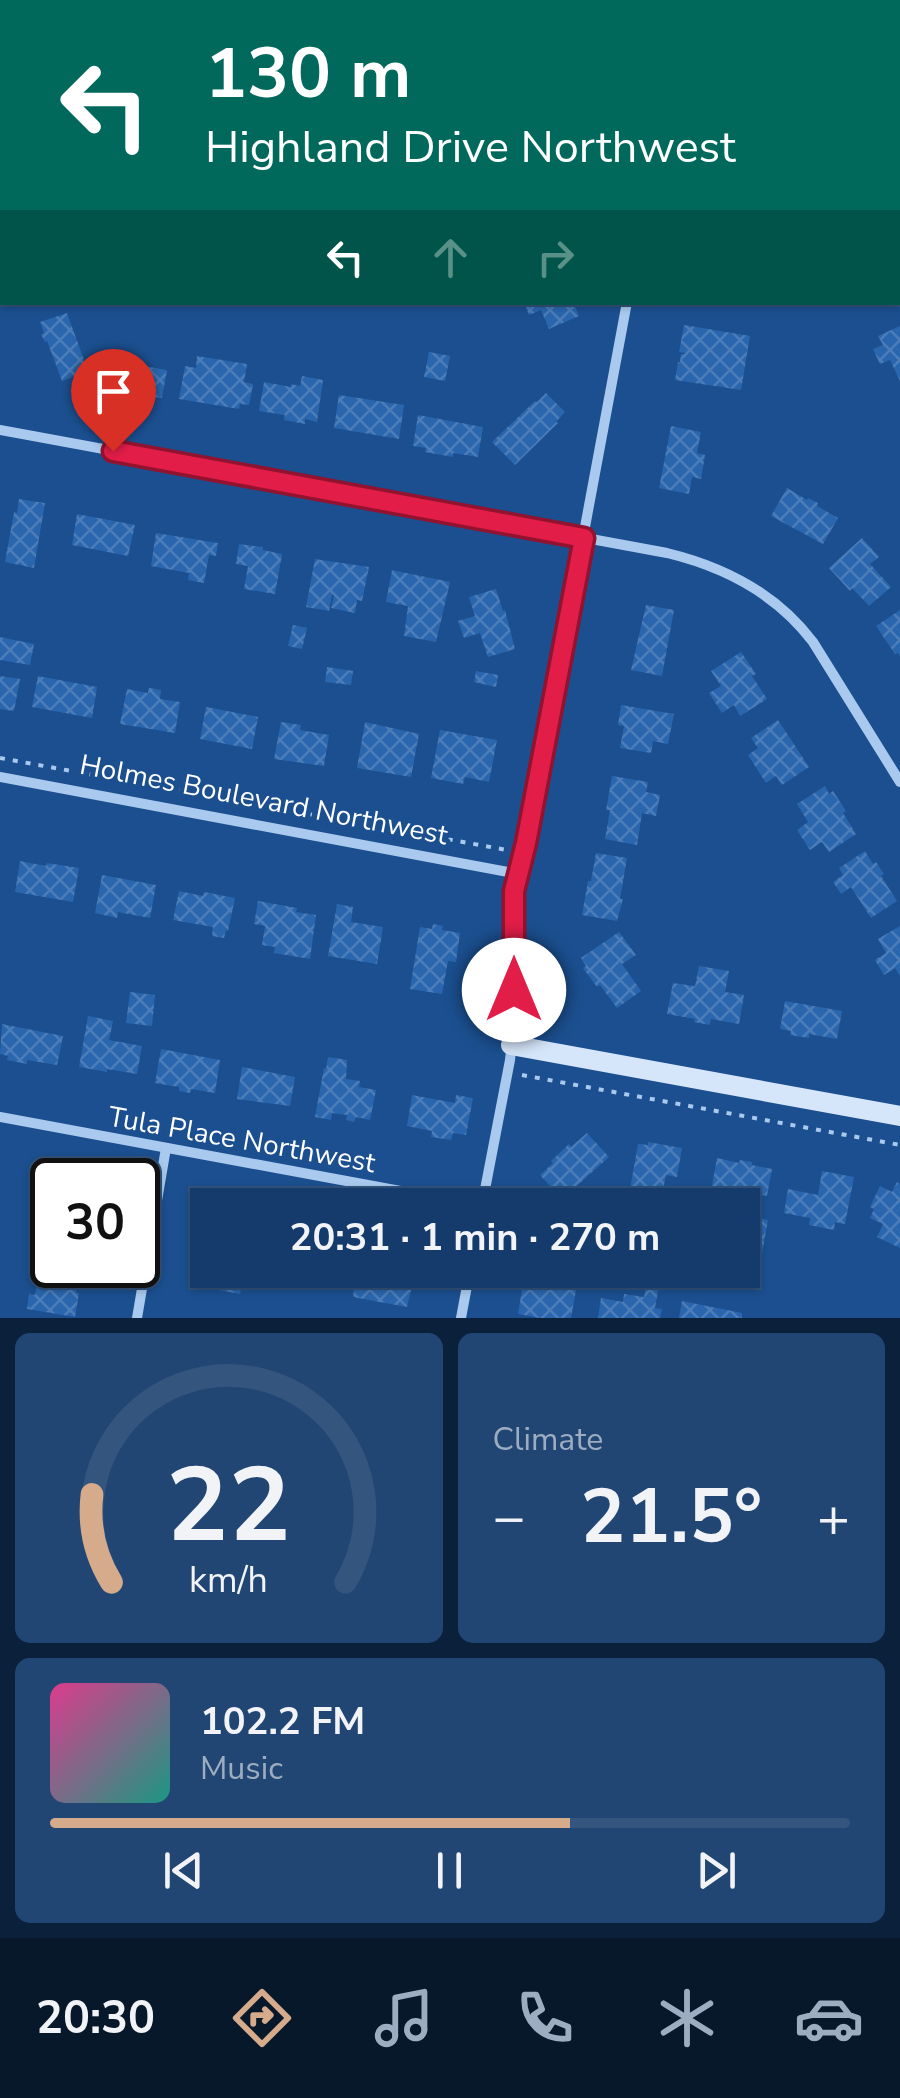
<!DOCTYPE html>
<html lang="en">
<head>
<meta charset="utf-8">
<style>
  body { margin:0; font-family:"Nunito Sans",sans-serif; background:#214673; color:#f1f3f6; height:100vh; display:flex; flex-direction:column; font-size:38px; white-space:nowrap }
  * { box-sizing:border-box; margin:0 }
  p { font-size:32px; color:#9dadc1 }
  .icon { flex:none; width:55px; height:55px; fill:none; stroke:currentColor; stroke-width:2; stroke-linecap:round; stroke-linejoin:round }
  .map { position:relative; height:1318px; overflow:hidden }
  .drawer { display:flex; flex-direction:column; gap:15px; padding:15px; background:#0b203b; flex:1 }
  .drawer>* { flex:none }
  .guide { position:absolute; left:0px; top:0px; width:900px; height:305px; box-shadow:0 2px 8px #0004,0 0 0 2px #33557e; background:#00695c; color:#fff; overflow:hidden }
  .speed { position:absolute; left:30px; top:1158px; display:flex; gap:20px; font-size:50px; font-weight:700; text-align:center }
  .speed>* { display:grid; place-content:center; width:130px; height:130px; border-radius:50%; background:#143b6b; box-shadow:0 2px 8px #0004,0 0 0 2px #33557e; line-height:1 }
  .speed .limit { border:5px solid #111; border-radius:15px; background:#fff; color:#111 }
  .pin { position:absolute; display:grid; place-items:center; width:85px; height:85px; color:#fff; margin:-102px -42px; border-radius:50% 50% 50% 0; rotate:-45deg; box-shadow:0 0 10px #0007 }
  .pin .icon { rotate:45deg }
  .me { position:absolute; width:110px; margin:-55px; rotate:0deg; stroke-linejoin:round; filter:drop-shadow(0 0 8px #0008) }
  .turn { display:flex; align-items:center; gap:35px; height:210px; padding:0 40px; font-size:45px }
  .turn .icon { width:130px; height:130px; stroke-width:2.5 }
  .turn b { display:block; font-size:70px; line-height:85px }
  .lanes { display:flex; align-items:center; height:95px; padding:0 40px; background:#0003; justify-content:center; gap:50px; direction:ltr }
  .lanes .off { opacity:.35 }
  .big { font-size:75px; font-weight:700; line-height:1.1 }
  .drawer .tile { flex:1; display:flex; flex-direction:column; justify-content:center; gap:15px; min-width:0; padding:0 35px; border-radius:15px; background:#214673 }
  .drawer .dial { align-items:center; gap:0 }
  .dial svg { height:260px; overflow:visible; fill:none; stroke:#33557e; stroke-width:7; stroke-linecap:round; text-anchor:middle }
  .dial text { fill:#f1f3f6; stroke:none }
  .song { display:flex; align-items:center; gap:30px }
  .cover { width:120px; height:120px; border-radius:15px; background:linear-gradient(135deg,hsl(330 70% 55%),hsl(170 70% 35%)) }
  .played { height:10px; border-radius:5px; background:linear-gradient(90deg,#d6ab8b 65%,#33557e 65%) }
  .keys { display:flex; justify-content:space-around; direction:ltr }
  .heat { display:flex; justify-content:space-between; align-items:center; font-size:55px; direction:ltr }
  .drawer .tiles { flex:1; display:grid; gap:15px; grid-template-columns:1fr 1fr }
  .tile:last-child { grid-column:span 2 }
  .trip { position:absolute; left:190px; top:1188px; width:570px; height:100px; border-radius:0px; background:#143b6b; box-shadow:0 2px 8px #0004,0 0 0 2px #33557e; font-weight:700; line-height:100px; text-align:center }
  .dock { display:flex; height:160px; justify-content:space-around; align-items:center; background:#08182b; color:#9dadc1 }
  .dock .icon { width:70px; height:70px }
  .dock .current { color:#d6ab8b }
  .dock b { font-size:45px; color:#f1f3f6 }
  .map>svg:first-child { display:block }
  .building { fill:url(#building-cross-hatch) }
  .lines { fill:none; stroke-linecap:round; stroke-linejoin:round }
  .path { stroke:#a9c9ee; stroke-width:4; stroke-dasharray:5 8; stroke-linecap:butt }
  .street { stroke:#a9c9ee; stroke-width:10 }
  .secondary { stroke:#d6e6fa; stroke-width:20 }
  .route-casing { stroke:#92132f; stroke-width:25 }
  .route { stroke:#e11d48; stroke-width:18 }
  .labels { text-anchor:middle; stroke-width:10; stroke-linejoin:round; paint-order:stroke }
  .street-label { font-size:28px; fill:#fff; stroke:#1b4f8f }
</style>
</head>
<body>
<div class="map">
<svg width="900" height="1318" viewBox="0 0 900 1318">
  <defs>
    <pattern id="building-cross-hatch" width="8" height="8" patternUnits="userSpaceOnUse" patternTransform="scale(2.5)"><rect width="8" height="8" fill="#2a66ad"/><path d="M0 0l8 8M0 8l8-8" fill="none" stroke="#4a7db9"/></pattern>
  </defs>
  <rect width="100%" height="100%" fill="#1b4f8f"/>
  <!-- building -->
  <g class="building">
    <path d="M524 302H573L579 316 549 329 541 310 529 315Z"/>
    <path d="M67 313 88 371 62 381 47 341 45 342 41 334 44 333 40 322Z"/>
    <path d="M684 325 750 336 741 390 675 380 678 362H680L681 354H685V353L679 352Z"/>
    <path d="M900 326V381L890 360 880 364 873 349 883 345 878 336Z"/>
    <path d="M429 352 450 356 445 381 424 377Z"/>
    <path d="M197 356 247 364 244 382 253 384 249 405 240 404 239 409 179 399 185 366 196 368Z"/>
    <path d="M103 359 167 370 162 398 109 392 110 389 98 387Z"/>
    <path d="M302 376 323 380 317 422 305 419V424L284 420 285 415 259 411 264 382 291 387V384L300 386Z"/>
    <path d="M546 393 565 412 556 422 558 423 515 465 492 442 535 401 537 402Z"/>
    <path d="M339 395 404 405 399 439 334 428Z"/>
    <path d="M418 415 483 427 478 457 453 453V457L425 452 426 448 413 446Z"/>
    <path d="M671 426 701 432 697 453 705 455 701 479 692 477 689 494 659 488Z"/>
    <path d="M787 488 807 500 808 498 818 503 817 506 838 518 823 544 771 516Z"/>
    <path d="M19 499 45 503 34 568 5 562 14 512 17 513Z"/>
    <path d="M77 514 135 525 128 556 72 545Z"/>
    <path d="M156 533 218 543 216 556 209 555 204 583 188 580 189 573 151 566Z"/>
    <path d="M862 538 879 557 870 564 891 587 869 606 852 588 850 591 829 568Z"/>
    <path d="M239 544 263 547V550L282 554 275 594 244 589 248 566 236 564Z"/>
    <path d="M315 559 369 567 362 601 357 600 355 613 331 608 334 595H332L329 611 306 607Z"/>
    <path d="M392 570 450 582 436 642 404 636 408 606 386 602Z"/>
    <path d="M496 589 503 611 505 610 515 649 488 657 480 633 464 638 458 621 475 616 469 597Z"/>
    <path d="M646 605 674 610 662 676 631 670Z"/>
    <path d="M900 610V656L898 653 895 654 876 626Z"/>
    <path d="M293 625 307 628 302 649 288 646Z"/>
    <path d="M0 637 34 644 30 665 0 660Z"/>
    <path d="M741 652 756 674 752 676 767 699 740 716 734 705 722 713 709 693 721 686 711 671Z"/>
    <path d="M327 667 353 671 351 685 325 682Z"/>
    <path d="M476 671 498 675 496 687 474 682Z"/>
    <path d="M0 676 20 679 14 711 0 709Z"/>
    <path d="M38 676 97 687 92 718 32 707Z"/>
    <path d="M149 688 161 690 160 699 180 702 175 733 120 724 127 689 148 693Z"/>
    <path d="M621 705 674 714 668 744 653 741 651 753 620 748 624 726 618 725Z"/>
    <path d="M206 707 258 717 252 749 200 739Z"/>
    <path d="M778 720 809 767 782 785 776 776 766 783 748 755 758 748 751 738Z"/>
    <path d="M281 722 301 725 300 730 329 735 324 766 274 759Z"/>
    <path d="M365 722 419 734 411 777 357 768Z"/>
    <path d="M440 730 497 740 489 782 465 777 463 784 431 778Z"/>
    <path d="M612 776 648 782 646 792 660 795 656 816 642 813 637 845 605 839 610 810H606Z"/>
    <path d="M825 786 829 794 833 791 846 811 843 813 856 834 829 852 822 842 810 850 797 830 808 822 797 804Z"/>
    <path d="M865 851 873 864 876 862 884 874 881 876 897 901 871 918 851 887 841 894 833 882 843 875 839 868Z"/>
    <path d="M596 853 627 858 620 899H623L617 921 582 915 588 881H591Z"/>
    <path d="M20 861 46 866 47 863 79 868 73 902 15 892Z"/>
    <path d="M102 875 156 885 150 918 118 912 117 918 95 913Z"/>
    <path d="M179 891 203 896 204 892 235 898 228 931 226 930 224 938 212 936 213 927 173 920Z"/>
    <path d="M258 901 297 908 296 912 316 915 310 959 274 953 275 947 262 945 265 926 254 924Z"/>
    <path d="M337 904 353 907 351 922 383 927 377 964 328 956Z"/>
    <path d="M433 924 443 926 442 930 460 933 456 962 448 961 442 994 410 989 420 927 432 929Z"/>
    <path d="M900 926V976L895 968 884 975 875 960 886 953 878 939Z"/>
    <path d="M619 932 636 955 622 964 641 991 617 1008 600 985 597 987 583 968 586 966 581 958Z"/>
    <path d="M699 966 729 971 725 992 744 995 739 1024 711 1019 710 1025 694 1022 695 1019 667 1014 673 983 695 986Z"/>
    <path d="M130 992 155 995 152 1026 126 1023Z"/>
    <path d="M785 1001 842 1011 837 1039 809 1034V1038L790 1035 791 1031 780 1029Z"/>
    <path d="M88 1016 113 1021 109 1040 142 1046 137 1074 107 1069V1072L79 1067Z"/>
    <path d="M2 1024 63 1036 57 1065 27 1060V1064L7 1060 8 1056 0 1054Z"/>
    <path d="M161 1049 220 1060 215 1093 191 1089 190 1093 179 1091V1087L155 1083Z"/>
    <path d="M328 1057 347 1060 346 1079 360 1081 359 1087 376 1090 370 1120 356 1117 354 1122 346 1120 347 1115 332 1113 331 1120 315 1117 324 1068 326 1069Z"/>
    <path d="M242 1067 295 1077 290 1106 237 1099Z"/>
    <path d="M412 1095 455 1103 456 1095 473 1098 466 1135 453 1133 451 1140 431 1137 432 1131 407 1126Z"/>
    <path d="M587 1133 609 1157 562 1199 540 1175 553 1163 551 1161 569 1144 571 1147Z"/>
    <path d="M648 1142 682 1148 677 1177 666 1175 662 1195 630 1189 638 1144 648 1145Z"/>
    <path d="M717 1158 739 1163 740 1160 752 1162V1165L772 1169 767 1196 712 1186Z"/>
    <path d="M822 1171 854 1177 845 1224 835 1222 834 1230 809 1225 810 1218 784 1213 788 1189 818 1195Z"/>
    <path d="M897 1182 900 1184V1248L877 1237 883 1224 870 1218 874 1209 870 1207 880 1186 892 1192Z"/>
    <path d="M35 1184 52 1187V1220H50L49 1226 28 1222Z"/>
    <path d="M744 1215 768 1220 762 1254 742 1250Z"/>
    <path d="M203 1230 208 1231V1270H258L255 1286 242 1283 240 1294 207 1288 209 1278 195 1276Z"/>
    <path d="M41 1259 52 1261V1265L80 1266 76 1293H79L75 1317 27 1309 29 1294 35 1295Z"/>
    <path d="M356 1270H416L407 1307 353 1297Z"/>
    <path d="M520 1270H540V1272L578 1279 571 1318H540L518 1314 523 1283 518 1282Z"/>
    <path d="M648 1277 660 1279 655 1308 662 1309 660 1318H598L601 1298 623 1302 624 1294 644 1297Z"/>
    <path d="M682 1301 742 1313V1318H679Z"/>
  </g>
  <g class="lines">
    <!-- path -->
    <g class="path">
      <path d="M0 758 507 850"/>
      <path d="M522 1075 900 1145"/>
    </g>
    <!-- street -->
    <g class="street">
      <path d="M50 2V0"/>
      <path d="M683 2V0"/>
      <path d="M0 94 2 95"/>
      <path d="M0 267 2 254"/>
      <path d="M0 430 667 553C725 567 776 593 813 642L900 782"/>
      <path d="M0 777 519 874"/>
      <path d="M0 1117 476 1205"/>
      <path d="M482 1205 510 1060 514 1024 515 891 526 843 627 302"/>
      <path d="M137 1318 166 1148"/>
      <path d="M461 1318 470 1270"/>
    </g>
    <!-- secondary -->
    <path class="secondary" d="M511 1045 900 1116"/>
  </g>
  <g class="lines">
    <defs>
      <path id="route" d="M113 451 584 538 526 843 514 891V990"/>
    </defs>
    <!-- route casing -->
    <use href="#route" class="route-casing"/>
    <!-- route -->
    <use href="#route" class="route"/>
  </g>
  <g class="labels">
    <!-- street labels -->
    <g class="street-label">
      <text transform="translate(264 799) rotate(11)" y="10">Holmes Boulevard Northwest</text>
      <text transform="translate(242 1139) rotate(10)" y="10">Tula Place Northwest</text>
    </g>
  </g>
</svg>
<div class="speed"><div class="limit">30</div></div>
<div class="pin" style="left:113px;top:451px;background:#d93025"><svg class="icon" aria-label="arrive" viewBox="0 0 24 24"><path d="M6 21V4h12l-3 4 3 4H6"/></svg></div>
<svg class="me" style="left:514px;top:990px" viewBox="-20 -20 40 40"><circle r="19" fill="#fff"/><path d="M0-13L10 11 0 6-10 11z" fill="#e11d48"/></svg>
<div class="trip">20:31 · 1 min · 270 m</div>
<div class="guide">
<div class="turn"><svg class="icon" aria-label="left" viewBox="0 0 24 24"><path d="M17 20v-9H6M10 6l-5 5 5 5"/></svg><div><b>130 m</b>Highland Drive Northwest</div></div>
<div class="lanes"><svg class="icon" aria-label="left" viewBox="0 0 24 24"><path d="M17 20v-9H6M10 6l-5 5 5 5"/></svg><svg class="icon off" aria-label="ahead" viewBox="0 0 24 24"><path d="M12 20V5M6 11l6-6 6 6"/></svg><svg class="icon off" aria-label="right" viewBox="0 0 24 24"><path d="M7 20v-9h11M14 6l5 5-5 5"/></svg></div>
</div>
</div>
<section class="drawer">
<div class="tiles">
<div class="tile dial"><svg viewBox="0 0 100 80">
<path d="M14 69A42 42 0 1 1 86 69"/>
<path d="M14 69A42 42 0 0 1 8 42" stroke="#d6ab8b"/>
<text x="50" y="56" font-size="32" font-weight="700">22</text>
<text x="50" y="72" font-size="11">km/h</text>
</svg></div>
<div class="tile"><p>Climate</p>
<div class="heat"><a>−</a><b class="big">21.5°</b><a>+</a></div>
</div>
<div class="tile">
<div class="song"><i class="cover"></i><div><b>102.2 FM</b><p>Music</p></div></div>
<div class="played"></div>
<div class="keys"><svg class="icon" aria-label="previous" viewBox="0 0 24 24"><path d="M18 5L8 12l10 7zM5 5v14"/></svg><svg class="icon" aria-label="pause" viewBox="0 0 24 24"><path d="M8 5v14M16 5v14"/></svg><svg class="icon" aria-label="next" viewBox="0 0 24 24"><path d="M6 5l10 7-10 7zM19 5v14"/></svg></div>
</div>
</div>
</section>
<nav class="dock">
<b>20:30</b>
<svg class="icon current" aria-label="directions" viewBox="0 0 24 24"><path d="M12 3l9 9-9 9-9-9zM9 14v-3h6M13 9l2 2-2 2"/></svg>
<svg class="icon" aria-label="music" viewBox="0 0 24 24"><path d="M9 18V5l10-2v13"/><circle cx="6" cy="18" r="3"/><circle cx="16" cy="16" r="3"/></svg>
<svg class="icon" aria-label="phone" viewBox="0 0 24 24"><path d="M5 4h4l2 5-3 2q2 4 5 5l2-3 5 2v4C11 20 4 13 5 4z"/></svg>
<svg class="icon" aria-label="climate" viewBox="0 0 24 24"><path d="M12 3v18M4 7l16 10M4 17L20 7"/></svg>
<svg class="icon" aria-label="car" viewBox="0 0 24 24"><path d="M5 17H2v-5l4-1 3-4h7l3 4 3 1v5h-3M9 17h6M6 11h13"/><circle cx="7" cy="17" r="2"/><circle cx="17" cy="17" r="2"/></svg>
</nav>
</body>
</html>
